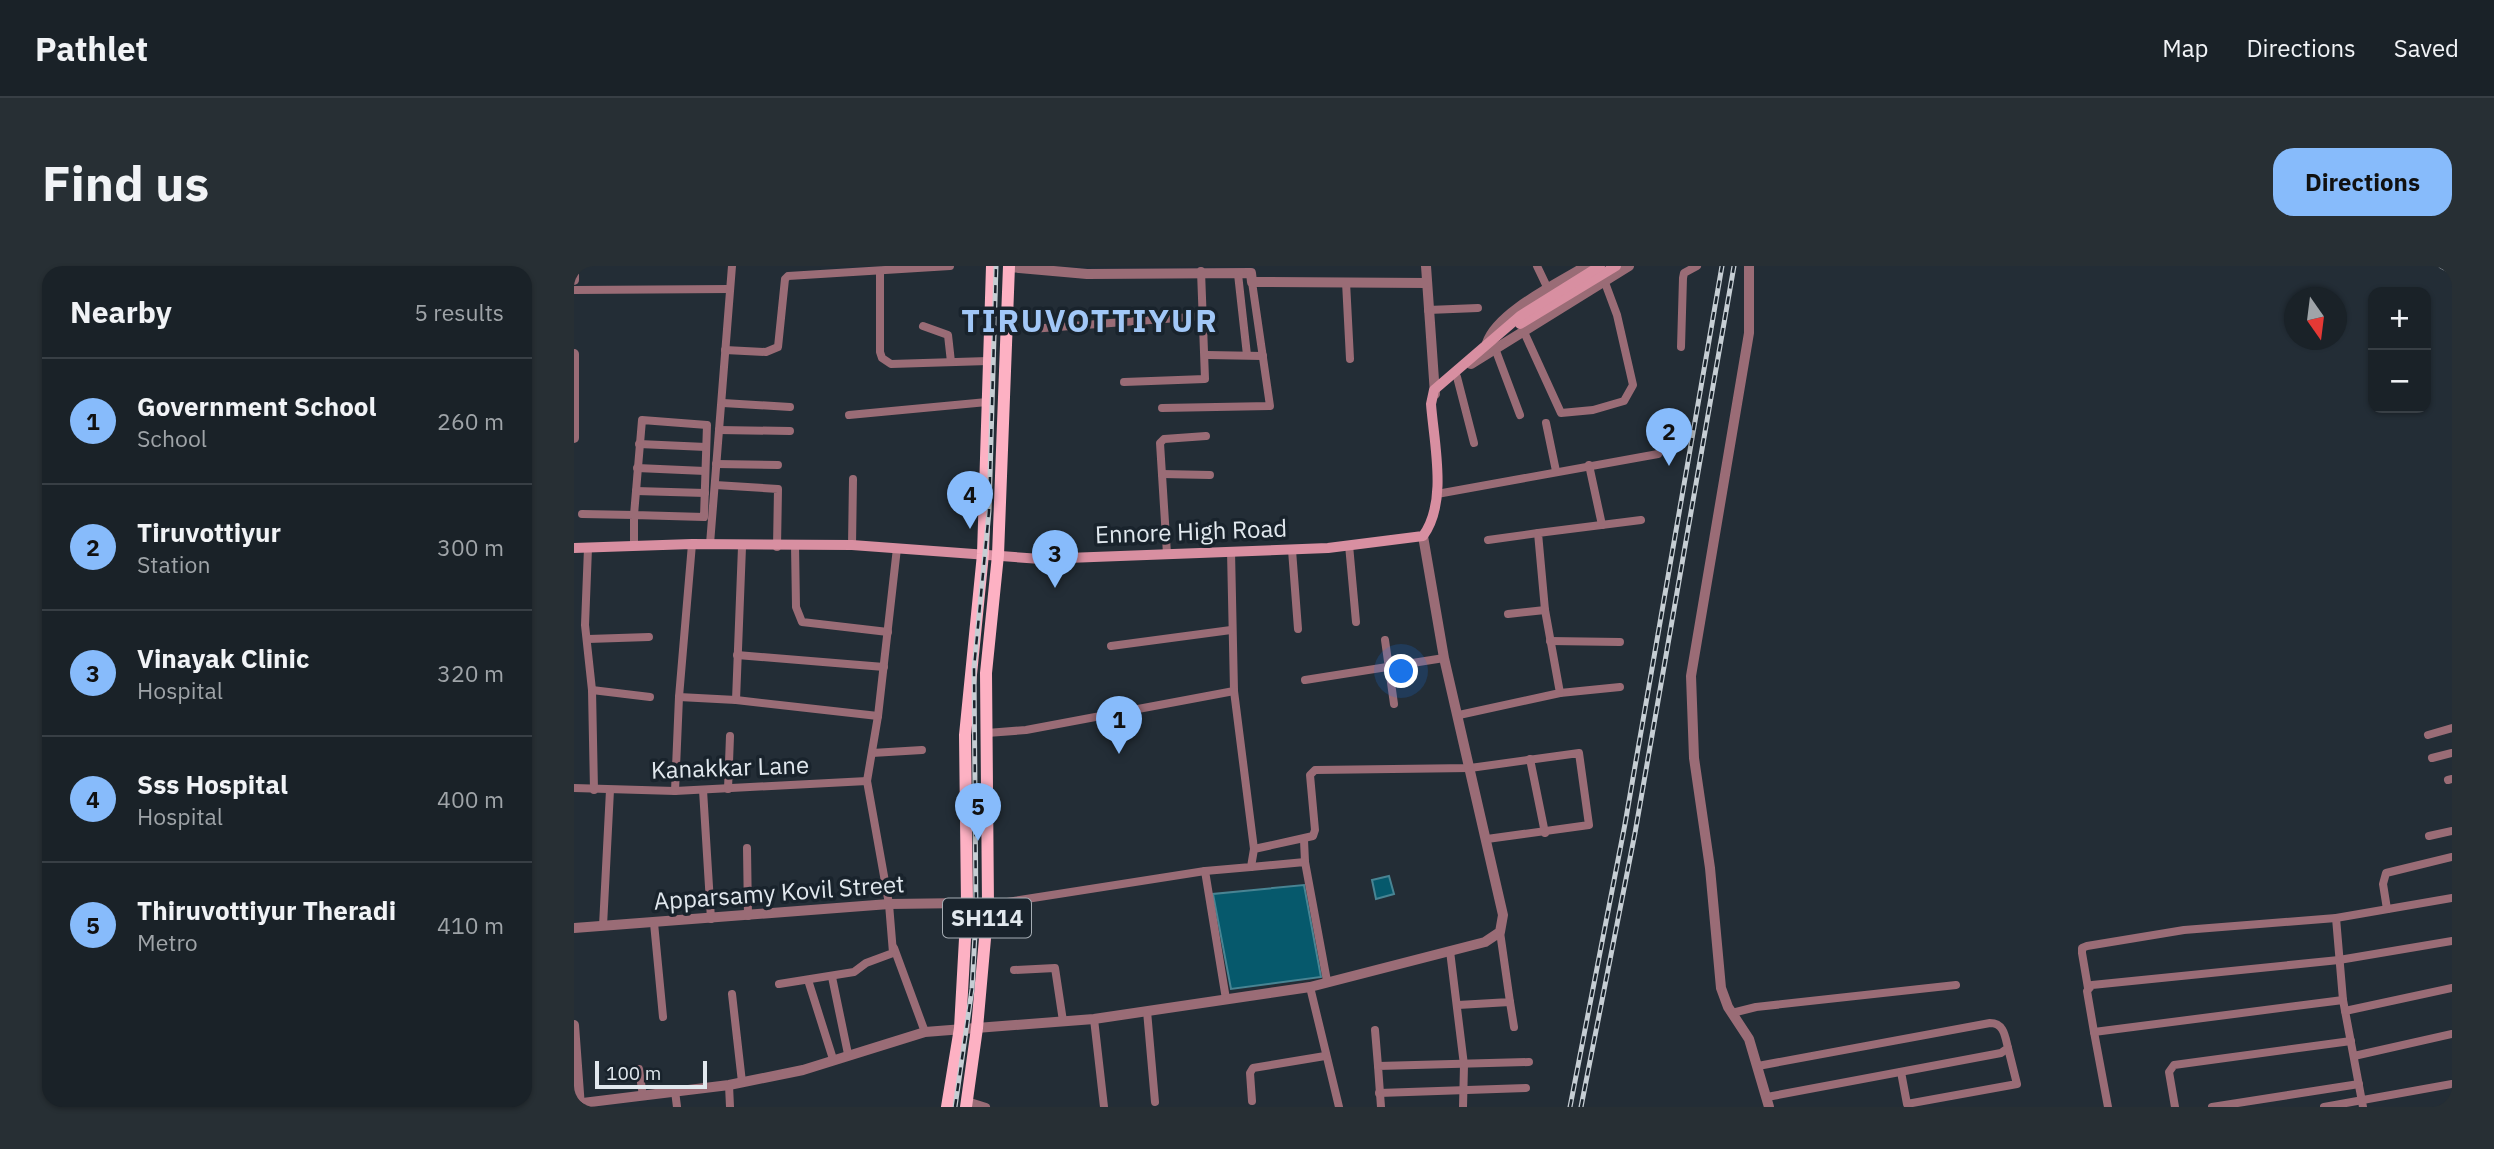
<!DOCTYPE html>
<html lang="en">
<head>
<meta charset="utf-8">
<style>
	:root { --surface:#1a2228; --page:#272f34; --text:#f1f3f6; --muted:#9fa4a8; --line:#383f45; --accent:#87bbfb }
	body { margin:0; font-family:"IBM Plex Sans",sans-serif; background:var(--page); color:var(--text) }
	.controls { position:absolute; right:21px; top:21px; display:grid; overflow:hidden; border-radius:14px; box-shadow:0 2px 5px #0004 }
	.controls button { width:63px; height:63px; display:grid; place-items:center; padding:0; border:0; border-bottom:2px solid var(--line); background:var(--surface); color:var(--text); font:35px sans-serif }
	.compass { position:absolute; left:1710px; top:21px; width:63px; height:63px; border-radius:50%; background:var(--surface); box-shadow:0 2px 5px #0004; rotate:166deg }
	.scale { position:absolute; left:21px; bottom:18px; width:112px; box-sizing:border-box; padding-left:7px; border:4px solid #e1e8ee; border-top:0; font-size:19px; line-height:24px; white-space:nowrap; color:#e1e8ee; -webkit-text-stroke:5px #19232c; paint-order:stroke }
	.you { position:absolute; left:828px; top:406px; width:24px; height:24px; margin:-18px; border:5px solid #fff; border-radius:50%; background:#1a73e8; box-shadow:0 0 0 10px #1a73e833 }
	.badge { display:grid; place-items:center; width:46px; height:46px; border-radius:50%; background:var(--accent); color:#111; font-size:23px; font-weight:700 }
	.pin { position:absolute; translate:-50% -58px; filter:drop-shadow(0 2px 4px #0008) }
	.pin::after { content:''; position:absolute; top:37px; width:24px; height:21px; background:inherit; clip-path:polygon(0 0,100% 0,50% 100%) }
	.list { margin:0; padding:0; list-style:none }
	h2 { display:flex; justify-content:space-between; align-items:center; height:91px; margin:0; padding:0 28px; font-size:30px }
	h2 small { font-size:23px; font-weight:400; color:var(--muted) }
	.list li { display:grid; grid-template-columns:46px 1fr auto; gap:21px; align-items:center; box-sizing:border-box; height:126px; padding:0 28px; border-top:2px solid var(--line) }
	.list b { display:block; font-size:26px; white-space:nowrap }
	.list p { margin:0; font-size:23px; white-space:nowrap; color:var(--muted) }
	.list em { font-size:23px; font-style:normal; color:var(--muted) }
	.map { position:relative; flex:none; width:1878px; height:841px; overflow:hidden; border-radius:21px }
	header { display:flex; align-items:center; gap:42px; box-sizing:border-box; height:98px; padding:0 35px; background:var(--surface); border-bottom:2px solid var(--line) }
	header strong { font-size:33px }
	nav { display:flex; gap:38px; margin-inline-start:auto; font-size:24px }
	.intro { display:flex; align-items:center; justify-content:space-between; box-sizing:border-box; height:168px; padding:0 42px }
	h1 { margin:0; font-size:49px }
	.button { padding:18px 32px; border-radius:21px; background:var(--accent); color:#111; font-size:24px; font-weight:700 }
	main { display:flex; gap:42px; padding:0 42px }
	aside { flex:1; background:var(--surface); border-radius:21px; box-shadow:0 2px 5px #0004 }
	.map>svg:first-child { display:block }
</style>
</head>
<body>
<header>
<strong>Pathlet</strong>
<nav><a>Map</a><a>Directions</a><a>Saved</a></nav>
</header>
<div class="intro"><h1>Find us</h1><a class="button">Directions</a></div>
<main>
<aside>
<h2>Nearby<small>5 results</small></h2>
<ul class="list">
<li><span class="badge">1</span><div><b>Government School</b><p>School</p></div><em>260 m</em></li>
<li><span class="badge">2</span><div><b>Tiruvottiyur</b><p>Station</p></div><em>300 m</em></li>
<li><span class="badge">3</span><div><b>Vinayak Clinic</b><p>Hospital</p></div><em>320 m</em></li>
<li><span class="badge">4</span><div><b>Sss Hospital</b><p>Hospital</p></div><em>400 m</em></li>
<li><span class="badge">5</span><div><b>Thiruvottiyur Theradi</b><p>Metro</p></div><em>410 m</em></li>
</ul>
</aside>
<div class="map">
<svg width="1878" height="841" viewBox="0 0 1878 841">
	<rect width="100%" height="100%" fill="#232d36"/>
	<g fill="#06596c" stroke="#488493" stroke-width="2">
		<polygon points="815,610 820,628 802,633 798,614"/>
		<polygon points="730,619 747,711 657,723 639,628"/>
	</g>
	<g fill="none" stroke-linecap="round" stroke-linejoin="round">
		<g stroke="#9a6c76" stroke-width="8">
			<polyline points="963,0 974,23"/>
			<polyline points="306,6 306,86 308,92 317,98 414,95"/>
			<polyline points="664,8 673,89"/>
			<polyline points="772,16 776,93"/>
			<polyline points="0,24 156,23"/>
			<polyline points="854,44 904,42"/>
			<polyline points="349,60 374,69 377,96"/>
			<polyline points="457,63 630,50"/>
			<polyline points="950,66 987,147 1019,144 1050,135 1059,119 1043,49 1030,14"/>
			<polyline points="1107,81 1109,12 1110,7 1123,0"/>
			<polyline points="151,84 192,86 204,81 211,13 214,10 376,0"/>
			<polyline points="922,85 946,149"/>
			<polyline points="633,89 689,90"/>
			<polyline points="883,111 900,177"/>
			<polyline points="550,116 631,113 627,5"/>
			<polyline points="149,137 216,141"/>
			<polyline points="588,142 696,140 678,16"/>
			<polyline points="275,149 413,136"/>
			<polyline points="972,157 982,205"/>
			<polyline points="145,164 216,165"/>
			<polyline points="65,178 132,181"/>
			<polyline points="142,198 204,199"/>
			<polyline points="1015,199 1028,259"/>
			<polyline points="63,202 131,205"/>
			<polyline points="588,208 636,209"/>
			<polyline points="141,219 204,223 203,281"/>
			<polyline points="62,225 131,227"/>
			<polyline points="863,228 1084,188"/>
			<polyline points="8,248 60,249 68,154 133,159 130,251 60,249 60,280"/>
			<polyline points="914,274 964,267"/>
			<polyline points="136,278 158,0"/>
			<polyline points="221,279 222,341 228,356 314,366"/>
			<polyline points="278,279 279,213"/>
			<polyline points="775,279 782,356"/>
			<polyline points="14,282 11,359 18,424 20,524"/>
			<polyline points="718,284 724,363"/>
			<polyline points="657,285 660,425 680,583"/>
			<polyline points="593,288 586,177 590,173 632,170"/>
			<polyline points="934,348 971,344"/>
			<polyline points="14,373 75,371"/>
			<polyline points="811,374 820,438"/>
			<polyline points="976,375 1046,376"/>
			<polyline points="537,380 657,364"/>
			<polyline points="163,389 310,401"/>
			<polyline points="731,414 870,392"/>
			<polyline points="18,424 76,431"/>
			<polyline points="986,427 1046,421"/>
			<polyline points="105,431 162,434 304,450"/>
			<polyline points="162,434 168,281"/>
			<polyline points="885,449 986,427 971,344 964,267 1067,254"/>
			<polyline points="413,467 452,464 660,425"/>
			<polyline points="1854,469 1878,462"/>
			<polyline points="298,487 348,484"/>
			<polyline points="1858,492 1878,487"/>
			<polyline points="956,493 971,567"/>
			<polyline points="1874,514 1878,513"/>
			<polyline points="0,522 101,525 293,515"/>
			<polyline points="154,523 156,470"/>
			<polyline points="129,524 137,653"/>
			<polyline points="101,525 105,431 118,278"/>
			<polyline points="1855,570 1878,565"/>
			<polyline points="730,574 731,596"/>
			<polyline points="173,582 174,650"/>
			<polyline points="677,601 731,596 753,715"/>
			<polyline points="631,605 652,733"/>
			<polyline points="414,639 631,605 677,601 680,583 739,570 741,564 736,509 741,504 896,502 1005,487 1015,559 913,573"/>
			<polyline points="1813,643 1809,618 1812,607 1878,591"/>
			<polyline points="1762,652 1769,734 1789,841"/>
			<polyline points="80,657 89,751"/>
			<polyline points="29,660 36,524"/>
			<polyline points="320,682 351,766"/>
			<polyline points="876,685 890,799 889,841"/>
			<polyline points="440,704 481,702 489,755"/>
			<polyline points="258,711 274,788"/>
			<polyline points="234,714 259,793"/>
			<polyline points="205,718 280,706 292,697 319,687 315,638 293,515 304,450 323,282"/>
			<polyline points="736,721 765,841"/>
			<polyline points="1514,722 1508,687 1508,682 1513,680 1610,664 1762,652 1878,632"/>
			<polyline points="158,728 168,816"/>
			<polyline points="936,736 940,761"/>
			<polyline points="884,739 936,736 926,666"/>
			<polyline points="573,745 581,836"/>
			<polyline points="1771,745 1878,722"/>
			<polyline points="1158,747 1182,741 1382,719"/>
			<polyline points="520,753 530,841"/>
			<polyline points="801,764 804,800"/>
			<polyline points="1520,766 1513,725 1518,719 1765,694 1878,675"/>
			<polyline points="1780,790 1878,768"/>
			<path d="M 1184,800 L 1416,757 C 1430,757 1431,770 1434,782 L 1427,787 L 1193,831"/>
			<polyline points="65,803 69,830"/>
			<polyline points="1327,806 1333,838 1443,818 1434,782"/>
			<polyline points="155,819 156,841"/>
			<polyline points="101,825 103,841"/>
			<polyline points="805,827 952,822"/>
			<polyline points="393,835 412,841"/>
			<polyline points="678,835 676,807 679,802 751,790"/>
			<polyline points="807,841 804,800 955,796"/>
			<polyline points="1534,841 1520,766 1769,734"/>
			<polyline points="1601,841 1595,806 1600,799 1777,775"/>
			<polyline points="1638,841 1785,818"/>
			<polyline points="1750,841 1878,818"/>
		</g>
		<g stroke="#9a6c76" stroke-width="10">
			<polyline points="852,0 861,128"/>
			<polyline points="1175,0 1175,67 1117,410 1120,492 1136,602 1147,722 1154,741 1175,773 1195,841"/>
			<polyline points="435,1 513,8 677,7 678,16 853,17"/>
			<polyline points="0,14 0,0"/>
			<path d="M 913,77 C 923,46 985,17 1012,0"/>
			<polyline points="0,88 0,172"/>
			<polyline points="897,98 1055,0"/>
			<polyline points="0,662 315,638 393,637 414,639"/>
			<polyline points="0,759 6,841"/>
			<polyline points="0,838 155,819 229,804 351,766 520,753 736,721 911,676 926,666 929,649 870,392 849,270"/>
		</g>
		<g stroke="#d88fa1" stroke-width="10">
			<polyline points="946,58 1042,0"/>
			<path d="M 0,282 L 118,278 L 278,279 L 467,293 L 754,282 L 849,270 C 874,236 860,178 857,138 L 860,124 L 946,50 L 1026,0"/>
		</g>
		<g stroke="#fdb1c3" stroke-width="12">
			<polyline points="373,841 386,762 393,637 391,469 409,288 418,0"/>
			<polyline points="392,841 403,762 414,639 412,407 424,289 435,0"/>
		</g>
		<defs>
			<g id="rail">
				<polyline points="1867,0 1878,6"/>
				<polyline points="381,841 398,723 402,650 400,402 415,245 422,0"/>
				<polyline points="996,841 1051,558 1148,0"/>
				<polyline points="1007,841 1061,567 1160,0"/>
			</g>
		</defs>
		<use href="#rail" stroke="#c6ced4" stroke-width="5"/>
		<use href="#rail" stroke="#19232c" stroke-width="2.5" stroke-dasharray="8" stroke-linecap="butt"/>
	</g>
	<g text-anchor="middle" stroke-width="7" stroke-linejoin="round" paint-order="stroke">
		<rect fill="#19232c" stroke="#a5adb4" stroke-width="2" x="369" y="632.5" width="88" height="39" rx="5"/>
		<g font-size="23" font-weight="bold" fill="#e1e8ee">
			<text x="413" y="660">SH114</text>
		</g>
		<g font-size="24" fill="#e1e8ee" stroke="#19232c">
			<text transform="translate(617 266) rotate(-2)" y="8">Ennore High Road</text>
			<text transform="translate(156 502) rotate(-2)" y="8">Kanakkar Lane</text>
			<text transform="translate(205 627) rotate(-4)" y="8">Apparsamy Kovil Street</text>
		</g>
		<g font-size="32" font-weight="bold" letter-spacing="2" fill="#a1c7f7" stroke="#19232c">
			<text x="516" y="66">TIRUVOTTIYUR</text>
		</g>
	</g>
</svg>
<div class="controls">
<button>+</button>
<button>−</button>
</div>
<svg class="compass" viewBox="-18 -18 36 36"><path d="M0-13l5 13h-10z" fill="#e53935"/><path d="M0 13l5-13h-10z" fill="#9fa4a8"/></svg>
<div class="scale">100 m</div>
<div class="you"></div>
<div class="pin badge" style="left:545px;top:488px">1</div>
<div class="pin badge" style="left:1095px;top:200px">2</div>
<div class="pin badge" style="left:481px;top:322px">3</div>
<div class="pin badge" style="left:396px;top:263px">4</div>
<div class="pin badge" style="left:404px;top:575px">5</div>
</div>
</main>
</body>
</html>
